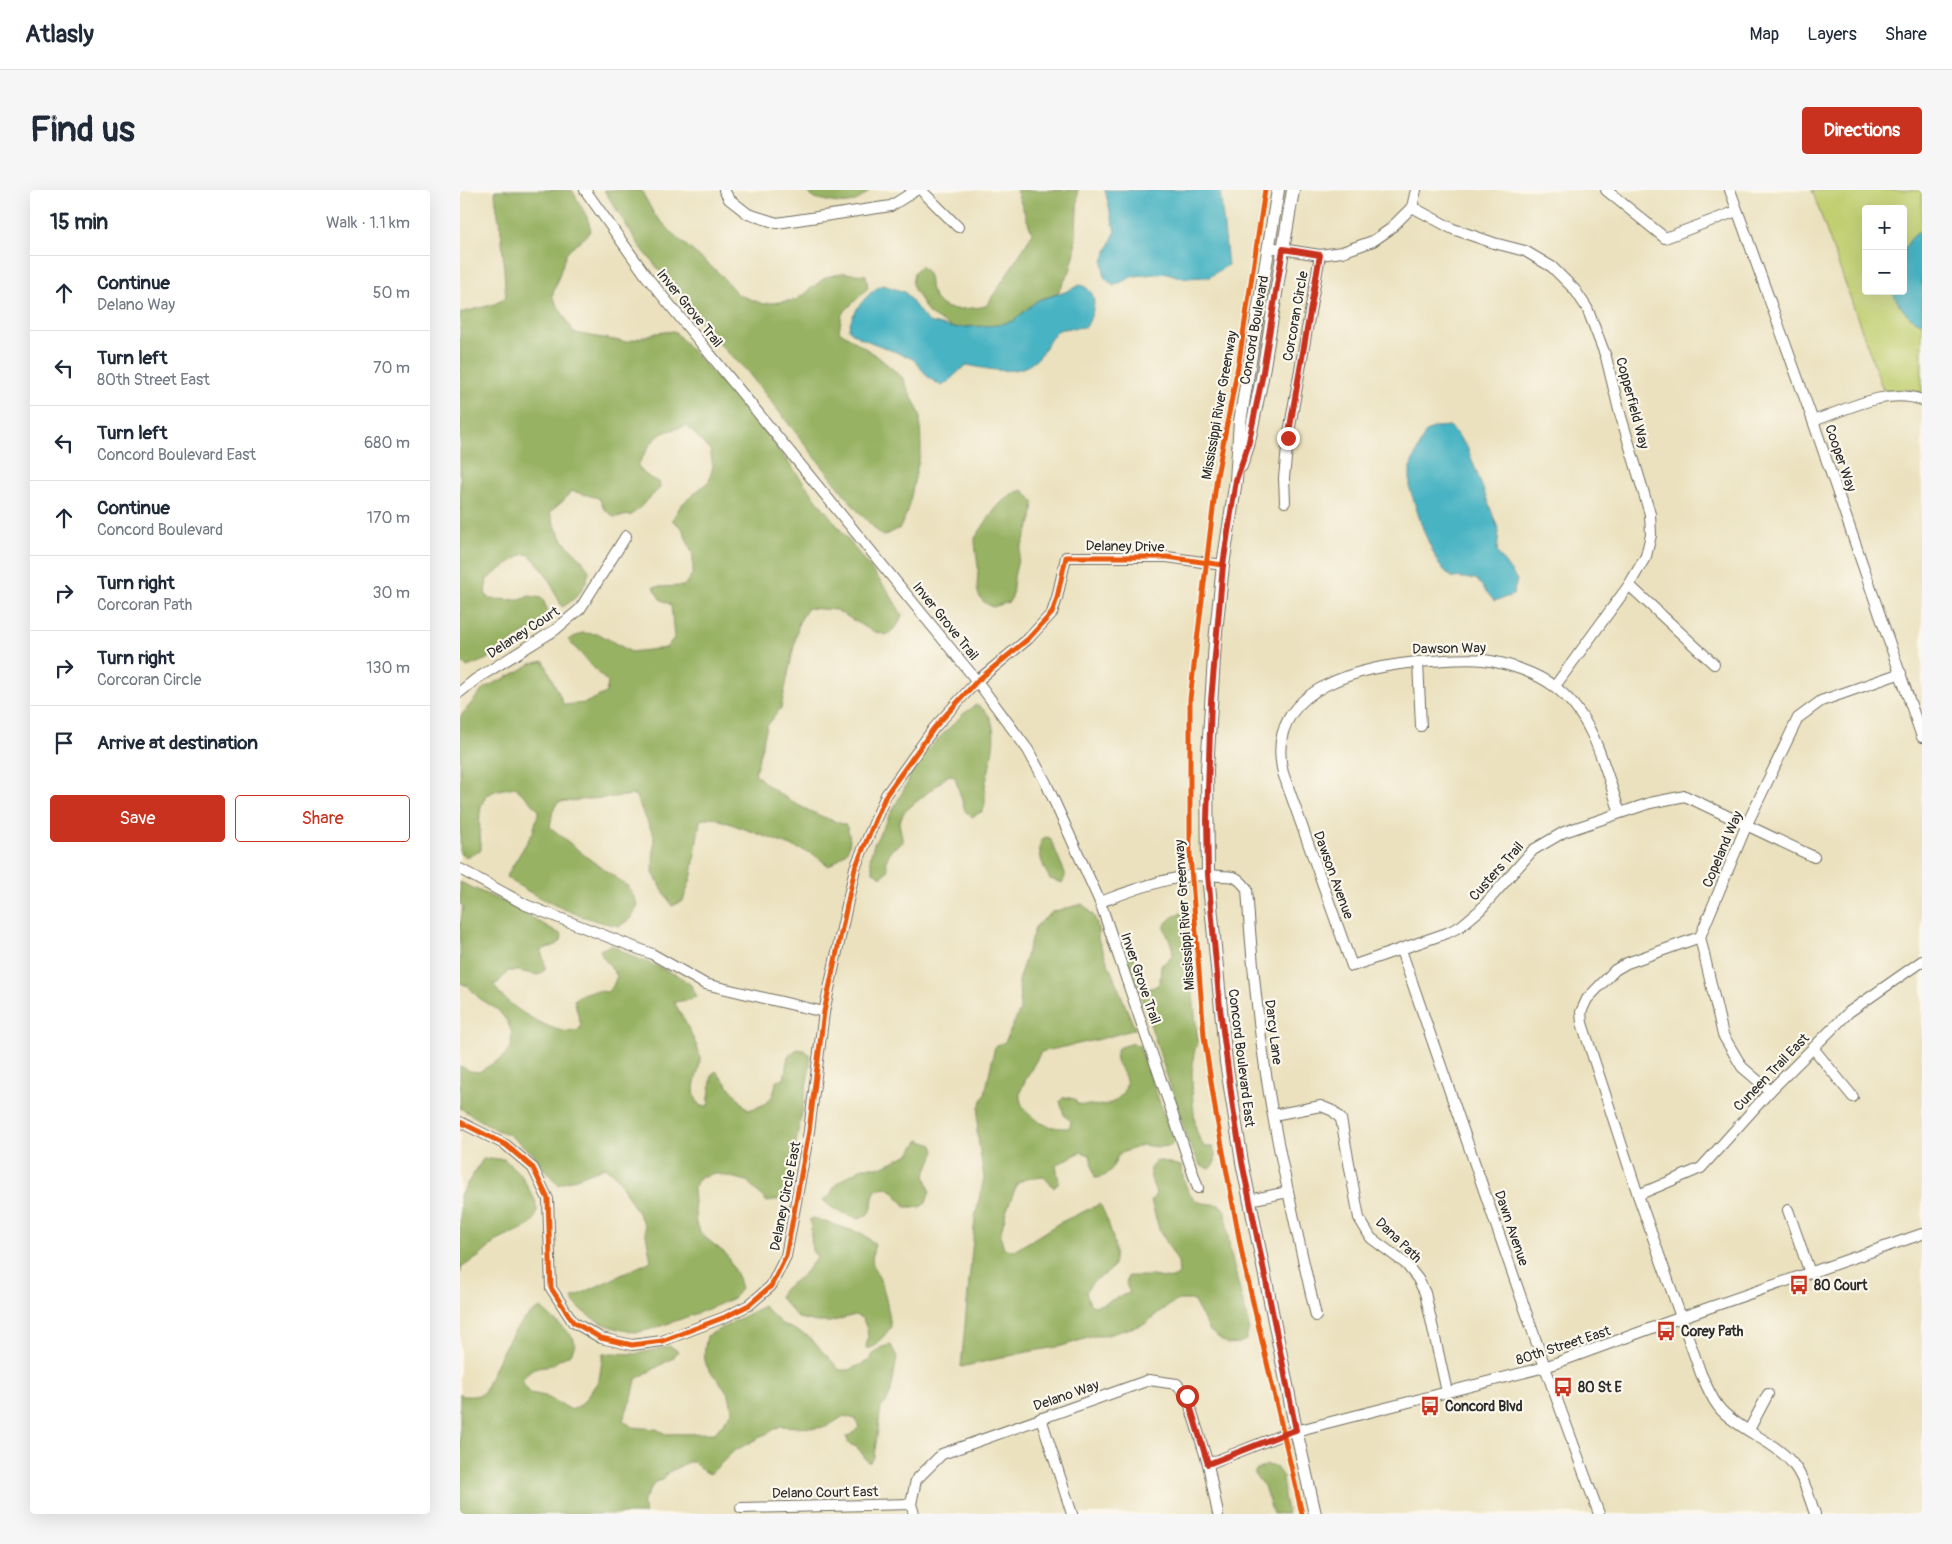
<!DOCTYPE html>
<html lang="en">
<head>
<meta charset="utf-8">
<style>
	:root { --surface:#fff; --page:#f6f6f7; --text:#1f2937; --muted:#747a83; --line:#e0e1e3; --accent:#c8321e }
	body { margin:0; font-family:Pangolin,sans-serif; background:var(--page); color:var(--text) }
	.controls { position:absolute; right:15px; top:15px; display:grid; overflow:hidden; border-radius:5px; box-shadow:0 5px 20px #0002 }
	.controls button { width:45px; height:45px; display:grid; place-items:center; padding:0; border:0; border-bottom:1px solid var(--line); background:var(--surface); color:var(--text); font:25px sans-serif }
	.stop { position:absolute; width:15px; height:15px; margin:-11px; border:4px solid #c8321e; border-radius:50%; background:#fff }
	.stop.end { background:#c8321e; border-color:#fff; box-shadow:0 1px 5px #0008 }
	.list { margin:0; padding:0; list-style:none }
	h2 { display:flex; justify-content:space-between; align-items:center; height:65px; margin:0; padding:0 20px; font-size:21px }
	h2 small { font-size:16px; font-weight:400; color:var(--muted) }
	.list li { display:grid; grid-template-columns:32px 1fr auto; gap:15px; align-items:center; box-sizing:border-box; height:75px; padding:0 20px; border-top:1px solid var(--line) }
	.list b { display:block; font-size:19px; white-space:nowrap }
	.list p { margin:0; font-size:16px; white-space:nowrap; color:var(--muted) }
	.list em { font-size:16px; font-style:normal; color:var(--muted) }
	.actions { display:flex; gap:10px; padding:15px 20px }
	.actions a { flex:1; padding:11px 0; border:1px solid var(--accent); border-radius:5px; text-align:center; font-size:18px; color:var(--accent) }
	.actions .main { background:var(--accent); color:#fff }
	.icon { flex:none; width:28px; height:28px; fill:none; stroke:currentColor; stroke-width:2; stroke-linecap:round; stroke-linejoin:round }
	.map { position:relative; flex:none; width:1462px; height:1324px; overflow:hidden; border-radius:5px }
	header { display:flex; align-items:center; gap:30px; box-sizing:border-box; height:70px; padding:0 25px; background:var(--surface); border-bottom:1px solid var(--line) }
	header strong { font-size:24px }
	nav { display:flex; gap:28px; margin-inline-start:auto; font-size:18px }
	.intro { display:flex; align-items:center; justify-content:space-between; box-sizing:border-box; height:120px; padding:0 30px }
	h1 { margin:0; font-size:35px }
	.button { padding:12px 22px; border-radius:5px; background:var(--accent); color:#fff; font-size:18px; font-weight:700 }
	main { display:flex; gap:30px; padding:0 30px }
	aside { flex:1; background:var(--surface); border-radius:5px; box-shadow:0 5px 20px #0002 }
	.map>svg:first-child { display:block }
</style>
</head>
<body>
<header>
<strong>Atlasly</strong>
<nav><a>Map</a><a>Layers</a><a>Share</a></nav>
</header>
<div class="intro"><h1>Find us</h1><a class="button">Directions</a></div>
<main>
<aside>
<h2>15 min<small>Walk · 1.1 km</small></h2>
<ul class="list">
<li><svg class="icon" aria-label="ahead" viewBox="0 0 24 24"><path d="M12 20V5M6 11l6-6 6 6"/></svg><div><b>Continue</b><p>Delano Way</p></div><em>50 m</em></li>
<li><svg class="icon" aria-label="left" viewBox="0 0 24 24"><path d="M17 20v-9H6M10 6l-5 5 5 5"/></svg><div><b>Turn left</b><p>80th Street East</p></div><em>70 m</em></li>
<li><svg class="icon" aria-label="left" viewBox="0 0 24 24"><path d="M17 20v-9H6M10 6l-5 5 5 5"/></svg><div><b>Turn left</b><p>Concord Boulevard East</p></div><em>680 m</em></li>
<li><svg class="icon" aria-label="ahead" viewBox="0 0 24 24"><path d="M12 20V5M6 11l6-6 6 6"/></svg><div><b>Continue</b><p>Concord Boulevard</p></div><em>170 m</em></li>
<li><svg class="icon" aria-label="right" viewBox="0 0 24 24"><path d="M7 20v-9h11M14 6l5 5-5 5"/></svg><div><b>Turn right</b><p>Corcoran Path</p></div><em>30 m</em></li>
<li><svg class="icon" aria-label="right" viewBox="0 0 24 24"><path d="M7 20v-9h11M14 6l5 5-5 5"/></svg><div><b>Turn right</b><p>Corcoran Circle</p></div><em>130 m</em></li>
<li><svg class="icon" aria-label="arrive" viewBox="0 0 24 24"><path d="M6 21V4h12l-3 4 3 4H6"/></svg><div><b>Arrive at destination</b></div></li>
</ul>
<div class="actions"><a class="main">Save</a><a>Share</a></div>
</aside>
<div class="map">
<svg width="1462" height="1324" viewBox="0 0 1462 1324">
	<rect width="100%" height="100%" fill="#fbf7ec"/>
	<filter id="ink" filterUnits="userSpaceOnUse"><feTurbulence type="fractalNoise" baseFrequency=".02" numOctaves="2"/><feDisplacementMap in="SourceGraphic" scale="10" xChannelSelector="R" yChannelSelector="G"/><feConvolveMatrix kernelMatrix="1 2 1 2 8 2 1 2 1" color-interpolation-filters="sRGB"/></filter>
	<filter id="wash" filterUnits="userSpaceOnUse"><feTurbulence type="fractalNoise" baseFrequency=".0096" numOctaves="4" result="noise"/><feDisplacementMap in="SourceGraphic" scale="20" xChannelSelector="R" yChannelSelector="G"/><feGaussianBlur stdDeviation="1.12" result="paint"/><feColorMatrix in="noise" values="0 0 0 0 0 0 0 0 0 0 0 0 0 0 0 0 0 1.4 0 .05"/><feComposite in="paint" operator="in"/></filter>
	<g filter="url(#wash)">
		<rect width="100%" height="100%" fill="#ebe1be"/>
		<path fill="#c1cf71" stroke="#767d4e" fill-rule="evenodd" d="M 1352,0 L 1462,0 L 1462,203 L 1453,200 L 1423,200 ZM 1406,19 L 1443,19 L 1443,101 L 1406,101 Z"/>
		<g fill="#98b263" stroke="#626e47">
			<path d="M 35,0 L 112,0 L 127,27 L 131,40 L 123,49 L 107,62 L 92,106 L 114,143 L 166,152 L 196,143 L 214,141 L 292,226 L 428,401 L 442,425 L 438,435 L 427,445 L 415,442 L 405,437 L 376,420 L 348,418 L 339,432 L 321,518 L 307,536 L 295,584 C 320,608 353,625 386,635 C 395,657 387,664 369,676 L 353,664 L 252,627 L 240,630 L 232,685 L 223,711 L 212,716 L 193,683 L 194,646 L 175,605 L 98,612 L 93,620 L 90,637 L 128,668 L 169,697 L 178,715 L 171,728 L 160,736 C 122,730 77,709 46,687 L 73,642 L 79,620 L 55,597 C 47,599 38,599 31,603 C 14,611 21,645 21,660 L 8,667 L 0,664 L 0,527 L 24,498 L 58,482 L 70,474 L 84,471 L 104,515 L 125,513 L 146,503 L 148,493 L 108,450 L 122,443 L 139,444 L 171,462 L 206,458 L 214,448 L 211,415 L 200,409 L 193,397 L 224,396 L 233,383 L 233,365 L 222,338 L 212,330 L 221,315 L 249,291 L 253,276 L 250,260 L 227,236 C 194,243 195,247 178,275 C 182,284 191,289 199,292 L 200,298 L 172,325 L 154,327 L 144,319 L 139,308 L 111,301 L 103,311 L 90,322 C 93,333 100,348 108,356 C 117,364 123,370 129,381 C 126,397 117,409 102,417 C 91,395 87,380 68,364 L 61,365 L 27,389 L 25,403 L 29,409 L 60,410 L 69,406 L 82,408 L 90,425 L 83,435 L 66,442 L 27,469 L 7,477 L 0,470 L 0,123 L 35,114 L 46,107 C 44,89 44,70 42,51 C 41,34 35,17 35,0 Z"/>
			<polygon points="144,0 181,0 194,24 216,47 260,84 277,104 303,114 336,110 366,87 383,83 406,85 408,98 382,124 379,141 417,166 442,187 460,224 461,260 448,320 440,338 424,346 419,343 397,320 286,180 258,153 241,132 179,55"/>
			<path d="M 347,0 L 408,0 L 408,2 C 391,20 375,12 353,8 Z"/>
			<path d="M 556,0 L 618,0 L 615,62 L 610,81 L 597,104 L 578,110 L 553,131 L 539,135 L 493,138 L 469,124 L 455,101 L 452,94 L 454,83 L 460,76 C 468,81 470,86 470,95 C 470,99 472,102 474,106 C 484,125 504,118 522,117 L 527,115 L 567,53 L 572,43 Z"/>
			<path d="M 563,300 L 574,312 L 572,329 L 560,361 L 554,387 L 552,407 L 549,412 L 533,417 C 512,408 518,396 518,377 C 517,367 515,358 515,348 C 528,330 539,306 563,300 Z"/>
			<path d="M 516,515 C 540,525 534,555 530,575 C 529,583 525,591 525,598 C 524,610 527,608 523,621 L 512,627 L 505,621 L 495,587 L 489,585 L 444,622 L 439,633 L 443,652 L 431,660 L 426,671 L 428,680 L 422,687 L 413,682 L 410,668 L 414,654 L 448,592 L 451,581 L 466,561 L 503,524 Z"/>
			<path d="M 586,647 L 590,648 L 605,683 L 605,687 L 602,693 L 590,689 C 583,676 577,664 581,650 Z"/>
			<path d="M 0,692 L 52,716 L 102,745 C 102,757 90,756 81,760 C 82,767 86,773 85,780 L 78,785 L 58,781 L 48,781 L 38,793 L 34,794 C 42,814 83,837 103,841 C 108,842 114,841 119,840 L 121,835 L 114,810 C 123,801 134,800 147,802 L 153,796 L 157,786 L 143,767 L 140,760 L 151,755 L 172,766 L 219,786 L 231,795 L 236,807 L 228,810 L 214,812 C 220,822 240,858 240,868 C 240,887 227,897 240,916 L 248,916 L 252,884 L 256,881 L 288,920 C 306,915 314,911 316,891 L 324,889 L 328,866 L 337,859 L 344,860 L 350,865 L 350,876 L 331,981 L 330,999 L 318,1010 L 307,1012 L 287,991 L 254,983 L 239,988 L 233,1000 L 236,1034 L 242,1045 L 266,1064 L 278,1088 L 281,1099 C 278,1102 276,1106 273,1108 C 264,1114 188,1142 178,1142 C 158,1142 121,1128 112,1108 L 191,1071 L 184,1034 L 157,987 L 145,977 L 98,995 L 81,975 L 74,964 L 48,944 L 37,940 L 0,918 L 0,876 L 10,881 L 19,882 L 42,868 L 51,857 L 52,843 L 47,831 L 38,820 L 19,808 L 8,796 L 0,793 L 0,736 L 3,716 L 0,714 Z"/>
			<path d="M 622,714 C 635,724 639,732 638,749 L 675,839 L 641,849 L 581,862 C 576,871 561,896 560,904 C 558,920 580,935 593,937 C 599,938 604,938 609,938 L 611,932 L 604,925 L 600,911 L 604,907 L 615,909 L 617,914 C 635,915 652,920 663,902 C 665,899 667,895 666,891 C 664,877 650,874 658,858 L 673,853 L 679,856 L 714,951 L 711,956 L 699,957 L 682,955 L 659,964 C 652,977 651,987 635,988 L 630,965 L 621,962 L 596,975 L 599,992 L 594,998 L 584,987 L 565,989 L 557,994 L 546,1022 L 540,1046 L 544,1058 L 554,1061 L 599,1033 L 640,1014 C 647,1027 662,1065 652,1078 C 647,1085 638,1087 633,1092 C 630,1095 628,1099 626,1102 L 629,1112 L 633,1116 C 646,1115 657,1106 670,1103 L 666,1094 L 668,1086 C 676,1086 684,1086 692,1086 C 703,1087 711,1092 719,1084 L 718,1072 L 699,1039 L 691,1011 L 696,1004 C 693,993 685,979 696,971 L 702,971 L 721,976 C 723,989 728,1011 743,1013 C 749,1014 754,1014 760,1015 L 765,1021 L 770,1061 L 789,1137 L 786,1150 L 779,1153 L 767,1154 L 750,1141 L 733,1110 L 718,1110 L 699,1122 L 685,1134 L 644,1146 L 634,1146 L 602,1156 L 567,1162 L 501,1177 L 515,1028 L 524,988 L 517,942 L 519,917 L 525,904 L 535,856 L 545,852 L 560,820 L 559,788 L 575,737 L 592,722 Z"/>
			<path d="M 720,723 L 724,724 C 736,741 734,739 728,757 L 738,852 C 728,869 733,919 736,939 C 737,945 741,951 744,957 L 753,957 C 756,966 758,972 749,979 L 740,975 L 729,953 L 678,797 L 665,766 L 671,759 L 685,798 C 692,799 696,797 700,792 L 701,775 L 709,770 L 713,763 C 711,742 692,737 720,723 Z"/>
			<path d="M 459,950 L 473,955 L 475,961 L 465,985 L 470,1001 L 466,1013 L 460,1017 L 446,1017 L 434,1002 L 426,997 L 416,1000 C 408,1014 419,1021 399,1029 L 374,1019 L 363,1010 L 370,1006 L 375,995 L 388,986 L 404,977 L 421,977 L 449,964 Z"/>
			<polygon points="23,969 44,969 61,985 75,1010 77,1020 75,1029 68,1036 35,1052 20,1066 2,1077 0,1084 0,1005"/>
			<path d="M 350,1029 L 356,1029 L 403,1044 L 415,1054 C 409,1076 414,1075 422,1094 C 426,1107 429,1123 431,1137 L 419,1152 L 413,1157 L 407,1159 L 406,1156 C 410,1145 407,1138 402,1128 L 395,1125 L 370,1132 L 357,1132 L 338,1128 L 319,1106 L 325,1098 L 343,1085 L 357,1067 L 352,1061 Z"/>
			<path d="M 303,1116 L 322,1134 L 348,1146 L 380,1180 L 389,1180 L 410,1170 L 414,1162 L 422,1157 L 431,1155 L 437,1167 L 431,1201 L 427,1212 L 421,1217 L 414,1267 L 409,1273 L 397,1257 L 389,1254 L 386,1246 L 391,1245 L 399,1237 L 395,1229 L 384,1226 L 366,1237 L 355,1238 L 321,1236 L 274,1261 L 250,1284 L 243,1281 L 234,1272 L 228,1272 L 207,1283 L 203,1290 L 195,1292 L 182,1313 L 186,1324 L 0,1324 L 0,1203 L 3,1206 C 10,1206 18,1207 24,1202 C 36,1175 52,1130 81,1118 L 113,1147 L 115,1154 L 111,1164 L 97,1171 L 93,1175 C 78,1177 68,1177 62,1192 L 70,1203 L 85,1206 L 112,1220 L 122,1214 L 139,1190 L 143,1164 L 152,1163 L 176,1164 L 210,1156 L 218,1161 L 213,1168 L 176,1189 L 173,1204 L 163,1230 L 172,1237 L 196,1239 L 206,1244 L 255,1243 L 272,1222 C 271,1215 271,1208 267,1202 C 251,1177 239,1182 247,1146 Z"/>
			<polygon points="807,1275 816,1277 823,1287 824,1307 828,1324 813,1324 804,1296 795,1286 795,1281"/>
		</g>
		<g fill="#46b3c3" stroke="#386f77">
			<polygon points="645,0 760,0 768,75 749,87 723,88 707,83 674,86 653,96 644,87 643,71 655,42"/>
			<path d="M 1462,40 L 1462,133 C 1447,129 1438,114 1432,101 L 1443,101 C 1443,76 1437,54 1462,40 Z"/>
			<path d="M 423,95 L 445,102 L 462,125 L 469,132 L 493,138 L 539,135 L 553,131 L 578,110 L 605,102 L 620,95 C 641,101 634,123 626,137 C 619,138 603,138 599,140 C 590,146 585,161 578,168 C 559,188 529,179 507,175 C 497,181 492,190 482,196 L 469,188 L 453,169 L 398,147 L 389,140 C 389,125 409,100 423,95 Z"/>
			<polygon points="990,236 1007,257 1039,341 1037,362 1057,390 1053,405 1034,411 1016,389 991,387 979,375 964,342 950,299 950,277 965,243 975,237"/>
		</g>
	</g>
	<g filter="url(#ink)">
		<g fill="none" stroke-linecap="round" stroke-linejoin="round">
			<defs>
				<g id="minor">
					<polyline points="125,0 187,87 517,491 568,560 586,593 640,712 738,998"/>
					<polyline points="264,0 269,9 288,24 317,33 431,16 456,0"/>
					<polyline points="461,0 498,37"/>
					<polyline points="1146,0 1205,48 1277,21"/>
					<polyline points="1270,0 1353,231 1462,547"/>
					<polyline points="952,17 993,39 1034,53 1065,61 1092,77 1115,100 1127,118 1146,167 1159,220 1190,324 1191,345 1186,366 1169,395 1095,496"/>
					<polyline points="809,57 860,65 882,62 913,51 929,40 952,17 956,0"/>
					<path d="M 1353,231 C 1386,220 1427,197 1462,210"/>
					<polyline points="825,312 824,288 828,248 860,65"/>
					<polyline points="1169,395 1254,474"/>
					<polyline points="958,472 961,536"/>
					<polyline points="0,502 16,489 95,440 120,419 166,346"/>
					<path d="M 1160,623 C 1145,579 1134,526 1095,497 C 1077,483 1047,473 1024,470 C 1007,468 989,470 971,471 C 908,475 802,495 823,583 L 892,776 L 987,743 L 1001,736 L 1020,720 L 1073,660 L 1104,642 L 1190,613 L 1225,606 L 1354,667"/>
					<polyline points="0,679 66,715 192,764 245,794 364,822"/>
					<path d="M 640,712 C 679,698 719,681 761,686 C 766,686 772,686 776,688 C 781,691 784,695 787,699 C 792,775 799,851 813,926 C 825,993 841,1060 856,1126"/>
					<path d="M 1240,747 L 1167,773 L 1155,780 L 1127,809 L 1121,822 L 1122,833 L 1178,1005 L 1241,1184 C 1247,1196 1252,1211 1262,1221 C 1283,1242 1314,1251 1333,1274 C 1344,1288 1349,1307 1355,1324"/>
					<polyline points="941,760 1085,1177 1139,1324"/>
					<polyline points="1353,858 1393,907"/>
					<polyline points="1310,901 1282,877 1263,845 1240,747 1287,634 1338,528 1361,511 1441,483"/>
					<polyline points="813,925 861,916 873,921 881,929 899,1028 911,1048 946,1074 958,1089 965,1103 987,1202"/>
					<polyline points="0,932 46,955 73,978 88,1009 91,1098 113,1132 141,1148 172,1155 202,1151 265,1127 289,1115 311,1096 326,1066 349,941 364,822 395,678 426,605 474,538 517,491 568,449 592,423 597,408 606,367 707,367 763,375"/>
					<polyline points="1178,1005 1241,978 1310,901 1389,822 1462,771"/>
					<polyline points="789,1010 828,1002"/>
					<polyline points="1328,1020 1350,1083"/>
					<polyline points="581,1228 612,1324"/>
					<polyline points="1289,1240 1308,1204"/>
					<polyline points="748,1274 824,1244 1085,1177 1222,1127 1462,1044"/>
					<polyline points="451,1314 456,1290 482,1264 689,1190 717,1194 727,1206 748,1274 758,1324"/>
					<polyline points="451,1314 454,1324"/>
					<polyline points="281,1318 451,1314"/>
				</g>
				<g id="major">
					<polyline points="818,0 780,232 776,290 763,375 755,452 747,579 748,684 766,872 782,972 836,1240 855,1324"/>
					<polyline points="781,276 788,256 802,188 833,0"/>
				</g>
			</defs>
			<use href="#minor" stroke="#6e6b5e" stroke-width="12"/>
			<use href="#major" stroke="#6e6b5e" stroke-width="14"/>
			<use href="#minor" stroke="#fff" stroke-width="10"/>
			<use href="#major" stroke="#fff" stroke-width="12"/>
			<defs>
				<g id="cycleway">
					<polyline points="805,0 779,171 757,286 730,509 730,664 744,846 756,924 783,1069 842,1324"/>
					<polyline points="0,932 46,955 73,978 88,1009 91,1098 113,1132 141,1148 172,1155 202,1151 265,1127 289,1115 311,1096 326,1066 349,941 364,822 395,678 426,605 474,538 517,491 568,449 592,423 597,408 606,367 707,367 763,375"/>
				</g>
			</defs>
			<use href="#cycleway" stroke="#fbf7ec" stroke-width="8"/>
			<use href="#cycleway" stroke="#e8590c" stroke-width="5"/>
		</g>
	</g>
	<g fill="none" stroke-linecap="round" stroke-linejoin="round" filter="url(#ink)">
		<polyline stroke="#c8321e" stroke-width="6" points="727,1206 748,1274 824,1244 836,1240 782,972 773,918 760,818 748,684 747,629 751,511 763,375 776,290 788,256 802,188 823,59 860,65 828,248"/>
	</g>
	<defs>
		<symbol id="bus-bare" viewBox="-9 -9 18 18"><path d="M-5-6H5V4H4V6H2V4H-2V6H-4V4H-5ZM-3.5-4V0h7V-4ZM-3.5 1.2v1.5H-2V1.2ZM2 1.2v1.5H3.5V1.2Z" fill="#c8321e" stroke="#fbf7ec" stroke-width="2.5" paint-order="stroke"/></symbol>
	</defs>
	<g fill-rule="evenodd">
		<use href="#bus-bare" x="1325" y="1081" width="28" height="28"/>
		<use href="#bus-bare" x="1192" y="1127" width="28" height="28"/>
		<use href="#bus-bare" x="1089" y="1183" width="28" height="28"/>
		<use href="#bus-bare" x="956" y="1202" width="28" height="28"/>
	</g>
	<g text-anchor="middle" stroke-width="4.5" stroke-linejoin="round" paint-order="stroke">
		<g font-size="14" fill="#2b2b2b" stroke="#fbf7ec">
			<text transform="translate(230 118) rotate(51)" y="5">Inver Grove Trail</text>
			<text transform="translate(835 126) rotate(-80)" y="5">Corcoran Circle</text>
			<text transform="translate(794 140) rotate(-80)" y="5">Concord Boulevard</text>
			<text transform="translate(1173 213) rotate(75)" y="5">Copperfield Way</text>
			<text transform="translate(759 215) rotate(-80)" y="5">Mississippi River Greenway</text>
			<text transform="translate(1381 268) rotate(71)" y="5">Cooper Way</text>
			<text transform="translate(665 356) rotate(1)" y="5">Delaney Drive</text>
			<text transform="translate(486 431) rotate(51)" y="5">Inver Grove Trail</text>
			<text transform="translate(63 442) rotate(-33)" y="5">Delaney Court</text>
			<text transform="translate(989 458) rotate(-1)" y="5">Dawson Way</text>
			<text transform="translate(1262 659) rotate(-67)" y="5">Copeland Way</text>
			<text transform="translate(1036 681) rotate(-48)" y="5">Custers Trail</text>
			<text transform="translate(874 685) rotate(70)" y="5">Dawson Avenue</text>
			<text transform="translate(724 725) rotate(-94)" y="5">Mississippi River Greenway</text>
			<text transform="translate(681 788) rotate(71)" y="5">Inver Grove Trail</text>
			<text transform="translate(814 842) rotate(83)" y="5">Darcy Lane</text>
			<text transform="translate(782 868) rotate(83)" y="5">Concord Boulevard East</text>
			<text transform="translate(1311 882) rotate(-46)" y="5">Cuneen Trail East</text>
			<text transform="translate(325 1006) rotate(-79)" y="5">Delaney Circle East</text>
			<text transform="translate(1052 1038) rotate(71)" y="5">Dawn Avenue</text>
			<text transform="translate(939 1050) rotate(44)" y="5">Dana Path</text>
			<text transform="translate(1103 1155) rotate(-18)" y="5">80th Street East</text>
			<text transform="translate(606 1205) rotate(-19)" y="5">Delano Way</text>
			<text transform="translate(365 1302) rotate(-1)" y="5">Delano Court East</text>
		</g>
		<g font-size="14" font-weight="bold" fill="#2b2b2b" stroke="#fbf7ec" text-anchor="start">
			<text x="1354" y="1100">80 Court</text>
			<text x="1221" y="1146">Corey Path</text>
			<text x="1118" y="1202">80 St E</text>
			<text x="985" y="1221">Concord Blvd</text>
		</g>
	</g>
</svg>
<div class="controls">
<button>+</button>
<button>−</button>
</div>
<div class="stop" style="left:727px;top:1206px"></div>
<div class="stop end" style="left:828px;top:248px"></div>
</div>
</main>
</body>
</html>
